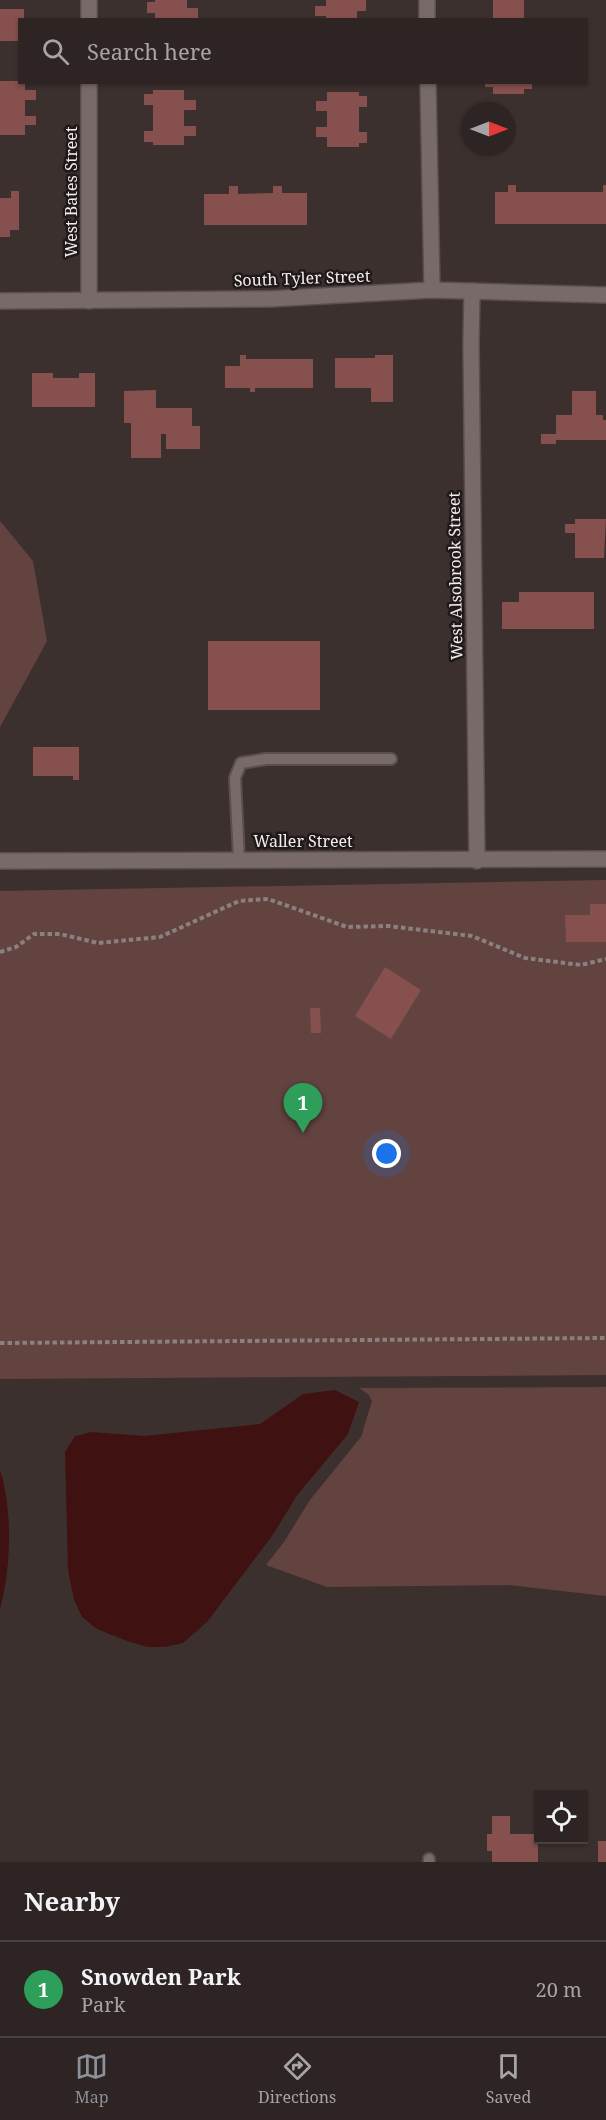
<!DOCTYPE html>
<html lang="en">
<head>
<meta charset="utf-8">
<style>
	:root { --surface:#2d2423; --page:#352c2b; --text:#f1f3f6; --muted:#a7a4a6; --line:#484141; --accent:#8c9099 }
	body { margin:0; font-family:"Noto Serif",serif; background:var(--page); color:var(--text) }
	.controls { position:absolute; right:18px; bottom:18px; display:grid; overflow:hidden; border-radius:0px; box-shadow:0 2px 4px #0004 }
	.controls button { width:54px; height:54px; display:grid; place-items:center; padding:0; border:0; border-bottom:2px solid var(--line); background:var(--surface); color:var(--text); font:30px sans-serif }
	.compass { position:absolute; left:462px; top:102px; width:54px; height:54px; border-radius:50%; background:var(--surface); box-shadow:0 2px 4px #0004; rotate:90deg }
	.you { position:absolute; left:387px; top:1154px; width:21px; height:21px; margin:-15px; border:4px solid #fff; border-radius:50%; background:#1a73e8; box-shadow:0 0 0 9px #1a73e833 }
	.badge { display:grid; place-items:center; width:39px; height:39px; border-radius:50%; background:var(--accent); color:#fff; font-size:20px; font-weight:700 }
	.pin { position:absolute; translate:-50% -50px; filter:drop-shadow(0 2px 3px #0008) }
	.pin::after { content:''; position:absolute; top:32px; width:21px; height:18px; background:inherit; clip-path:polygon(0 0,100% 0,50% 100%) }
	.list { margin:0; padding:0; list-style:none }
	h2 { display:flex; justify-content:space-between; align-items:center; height:78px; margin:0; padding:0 24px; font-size:26px }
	h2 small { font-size:20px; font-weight:400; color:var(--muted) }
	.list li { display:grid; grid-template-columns:39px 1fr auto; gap:18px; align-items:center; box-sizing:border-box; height:96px; padding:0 24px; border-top:2px solid var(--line) }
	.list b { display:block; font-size:22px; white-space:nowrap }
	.list p { margin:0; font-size:20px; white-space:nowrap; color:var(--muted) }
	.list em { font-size:20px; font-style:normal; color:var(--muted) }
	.icon { flex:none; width:33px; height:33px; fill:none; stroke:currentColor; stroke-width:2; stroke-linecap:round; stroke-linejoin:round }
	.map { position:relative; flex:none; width:606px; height:1862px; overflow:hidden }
	.search { position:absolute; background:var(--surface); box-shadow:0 2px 4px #0004; left:18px; right:18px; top:18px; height:66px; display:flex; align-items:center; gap:15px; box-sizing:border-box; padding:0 21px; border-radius:0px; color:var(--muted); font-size:22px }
	.sheet { height:174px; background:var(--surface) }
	nav { display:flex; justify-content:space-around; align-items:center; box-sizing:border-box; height:84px; border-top:2px solid var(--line); background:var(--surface); font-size:16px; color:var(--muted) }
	nav a { display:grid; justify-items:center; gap:3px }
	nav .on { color:var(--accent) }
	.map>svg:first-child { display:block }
</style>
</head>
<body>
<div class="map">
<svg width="606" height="1862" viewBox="0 0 606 1862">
	<rect width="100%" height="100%" fill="#3c302f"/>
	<g fill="#634340">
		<polygon points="0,521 33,561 47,641 0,727"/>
		<polygon points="606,880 606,1375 0,1379 0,891"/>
		<polygon points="606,1387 606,1596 509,1585 327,1587 266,1565 284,1542 310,1500 361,1437 372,1401 368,1394 359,1388"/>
	</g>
	<g fill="#401111">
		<polygon points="335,1390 359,1402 348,1434 298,1494 272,1536 207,1622 183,1643 165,1647 148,1647 127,1641 97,1629 82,1617 74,1600 68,1570 65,1452 75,1436 91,1432 144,1436 260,1424 303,1394"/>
		<path d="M 0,1470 C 13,1511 11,1569 0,1609 Z"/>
	</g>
	<g fill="#85504d">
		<polygon points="155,0 187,0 187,8 198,8 198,18 155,20 155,13 147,13 147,2 155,2"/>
		<polygon points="326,0 366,0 366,11 357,11 357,20 326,20 326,16 315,16 315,6 326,6"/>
		<rect x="493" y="0" width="31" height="20"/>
		<polygon points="0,9 24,9 24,20 20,20 20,41 0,41"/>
		<polygon points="0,81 20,81 20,82 25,82 25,90 36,90 36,100 25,100 25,116 36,116 36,125 25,125 25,135 0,135"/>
		<polygon points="485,82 532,82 532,89 524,89 524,94 493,94 493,87 485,87"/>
		<polygon points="153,90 184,90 184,100 196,100 196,110 184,110 184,126 196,126 196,136 184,136 184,145 153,145 153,142 144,142 144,131 153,131 153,105 144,105 144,94 153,94"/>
		<polygon points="327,92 359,92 359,96 367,96 367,107 359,107 359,132 367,132 367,143 359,143 359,147 327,147 327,137 316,137 316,127 327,127 327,111 316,111 316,101 327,101"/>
		<polygon points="508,185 516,185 516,192 603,192 603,185 606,185 606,224 495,224 495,192 508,192"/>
		<polygon points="229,186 238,186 238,194 273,193 273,186 282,186 282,193 307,193 307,225 204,225 204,194 229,194"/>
		<polygon points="11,191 19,191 19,230 10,230 10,237 0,237 0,198 11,198"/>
		<polygon points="240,355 246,355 246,359 313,359 313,388 255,388 255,392 250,392 250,388 225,388 225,366 240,366"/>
		<polygon points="375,355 393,355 393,402 371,402 371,388 335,388 335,358 375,358"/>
		<polygon points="32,373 53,373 53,378 79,378 79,373 95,373 95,407 32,407"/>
		<polygon points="156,390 156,408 192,408 192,426 200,426 200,449 166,449 166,434 161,434 161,458 131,458 131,423 124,423 124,391"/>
		<polygon points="572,391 596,391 596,415 603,415 603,420 606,420 606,440 556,440 556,444 541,444 541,434 556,434 556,415 572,415"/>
		<polygon points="575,519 606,519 604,558 575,558 575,533 565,533 565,524 575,524"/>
		<polygon points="519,592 594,592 594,629 502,629 502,602 519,602"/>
		<rect x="208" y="641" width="112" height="69"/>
		<polygon points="33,747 79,747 79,780 73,780 73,776 33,776"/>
		<polygon points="590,904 606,904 606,942 566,942 565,915 590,915"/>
		<polygon points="385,967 421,990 391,1039 355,1016"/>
		<polygon points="310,1008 320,1008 321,1033 311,1033"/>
		<polygon points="492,1816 510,1816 510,1834 538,1834 538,1862 492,1862 492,1851 487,1851 487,1834 492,1834"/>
		<rect x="598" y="1841" width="8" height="21"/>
	</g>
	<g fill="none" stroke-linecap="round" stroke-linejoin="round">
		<defs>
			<g id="lane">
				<polyline points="239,859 235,778 241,763 266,759 391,759"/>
				<polyline points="429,1859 429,1862"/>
			</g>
			<g id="street">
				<polyline points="89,0 89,20"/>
				<polyline points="427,0 427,20"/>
				<polyline points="89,82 89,301"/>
				<polyline points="428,82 432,290"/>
				<polyline points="472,291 471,344 477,861"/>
				<polyline points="0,301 269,299 432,290 606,295"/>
				<polyline points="0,861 606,859"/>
			</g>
		</defs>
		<use href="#lane" stroke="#594f4e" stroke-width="14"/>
		<use href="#street" stroke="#594f4e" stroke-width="18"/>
		<g stroke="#8a807f" stroke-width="4" stroke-dasharray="4.5 3" stroke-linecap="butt">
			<polyline points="0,952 16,947 34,934 60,934 98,943 160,937 239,901 268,899 347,927 388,926 472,936 525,958 581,965 606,959"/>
			<polyline points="0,1343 606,1338"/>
		</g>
		<use href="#lane" stroke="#786a69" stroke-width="10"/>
		<use href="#street" stroke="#786a69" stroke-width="15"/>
	</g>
	<g text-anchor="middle" stroke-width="5" stroke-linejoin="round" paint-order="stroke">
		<g font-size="16" fill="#f4edec" stroke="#1f1a19">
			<text transform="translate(71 192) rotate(-90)" y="6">West Bates Street</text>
			<text transform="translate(302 278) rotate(-2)" y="6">South Tyler Street</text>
			<text transform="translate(455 576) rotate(-91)" y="6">West Alsobrook Street</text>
			<text x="303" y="847">Waller Street</text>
		</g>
	</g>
</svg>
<div class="controls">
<button><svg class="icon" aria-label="locate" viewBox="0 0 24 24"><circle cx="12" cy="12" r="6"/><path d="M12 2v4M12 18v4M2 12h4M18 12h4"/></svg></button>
</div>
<svg class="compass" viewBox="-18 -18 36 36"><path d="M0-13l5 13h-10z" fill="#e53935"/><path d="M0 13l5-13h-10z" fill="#a7a4a6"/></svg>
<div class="you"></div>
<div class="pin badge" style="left:303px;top:1133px;background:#2e9e5b">1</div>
<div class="search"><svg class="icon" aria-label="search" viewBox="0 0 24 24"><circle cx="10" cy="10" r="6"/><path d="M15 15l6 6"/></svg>Search here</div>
</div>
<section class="sheet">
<h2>Nearby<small></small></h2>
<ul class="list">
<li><span class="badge" style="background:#2e9e5b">1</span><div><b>Snowden Park</b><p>Park</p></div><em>20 m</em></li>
</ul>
</section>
<nav>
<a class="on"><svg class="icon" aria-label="map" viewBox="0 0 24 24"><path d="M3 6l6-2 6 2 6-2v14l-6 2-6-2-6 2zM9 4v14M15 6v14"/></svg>Map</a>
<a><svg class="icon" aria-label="directions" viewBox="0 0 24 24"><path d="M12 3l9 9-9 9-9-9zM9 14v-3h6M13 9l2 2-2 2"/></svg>Directions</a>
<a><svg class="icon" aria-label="saved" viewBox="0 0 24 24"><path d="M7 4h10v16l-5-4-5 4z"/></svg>Saved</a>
</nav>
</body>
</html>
